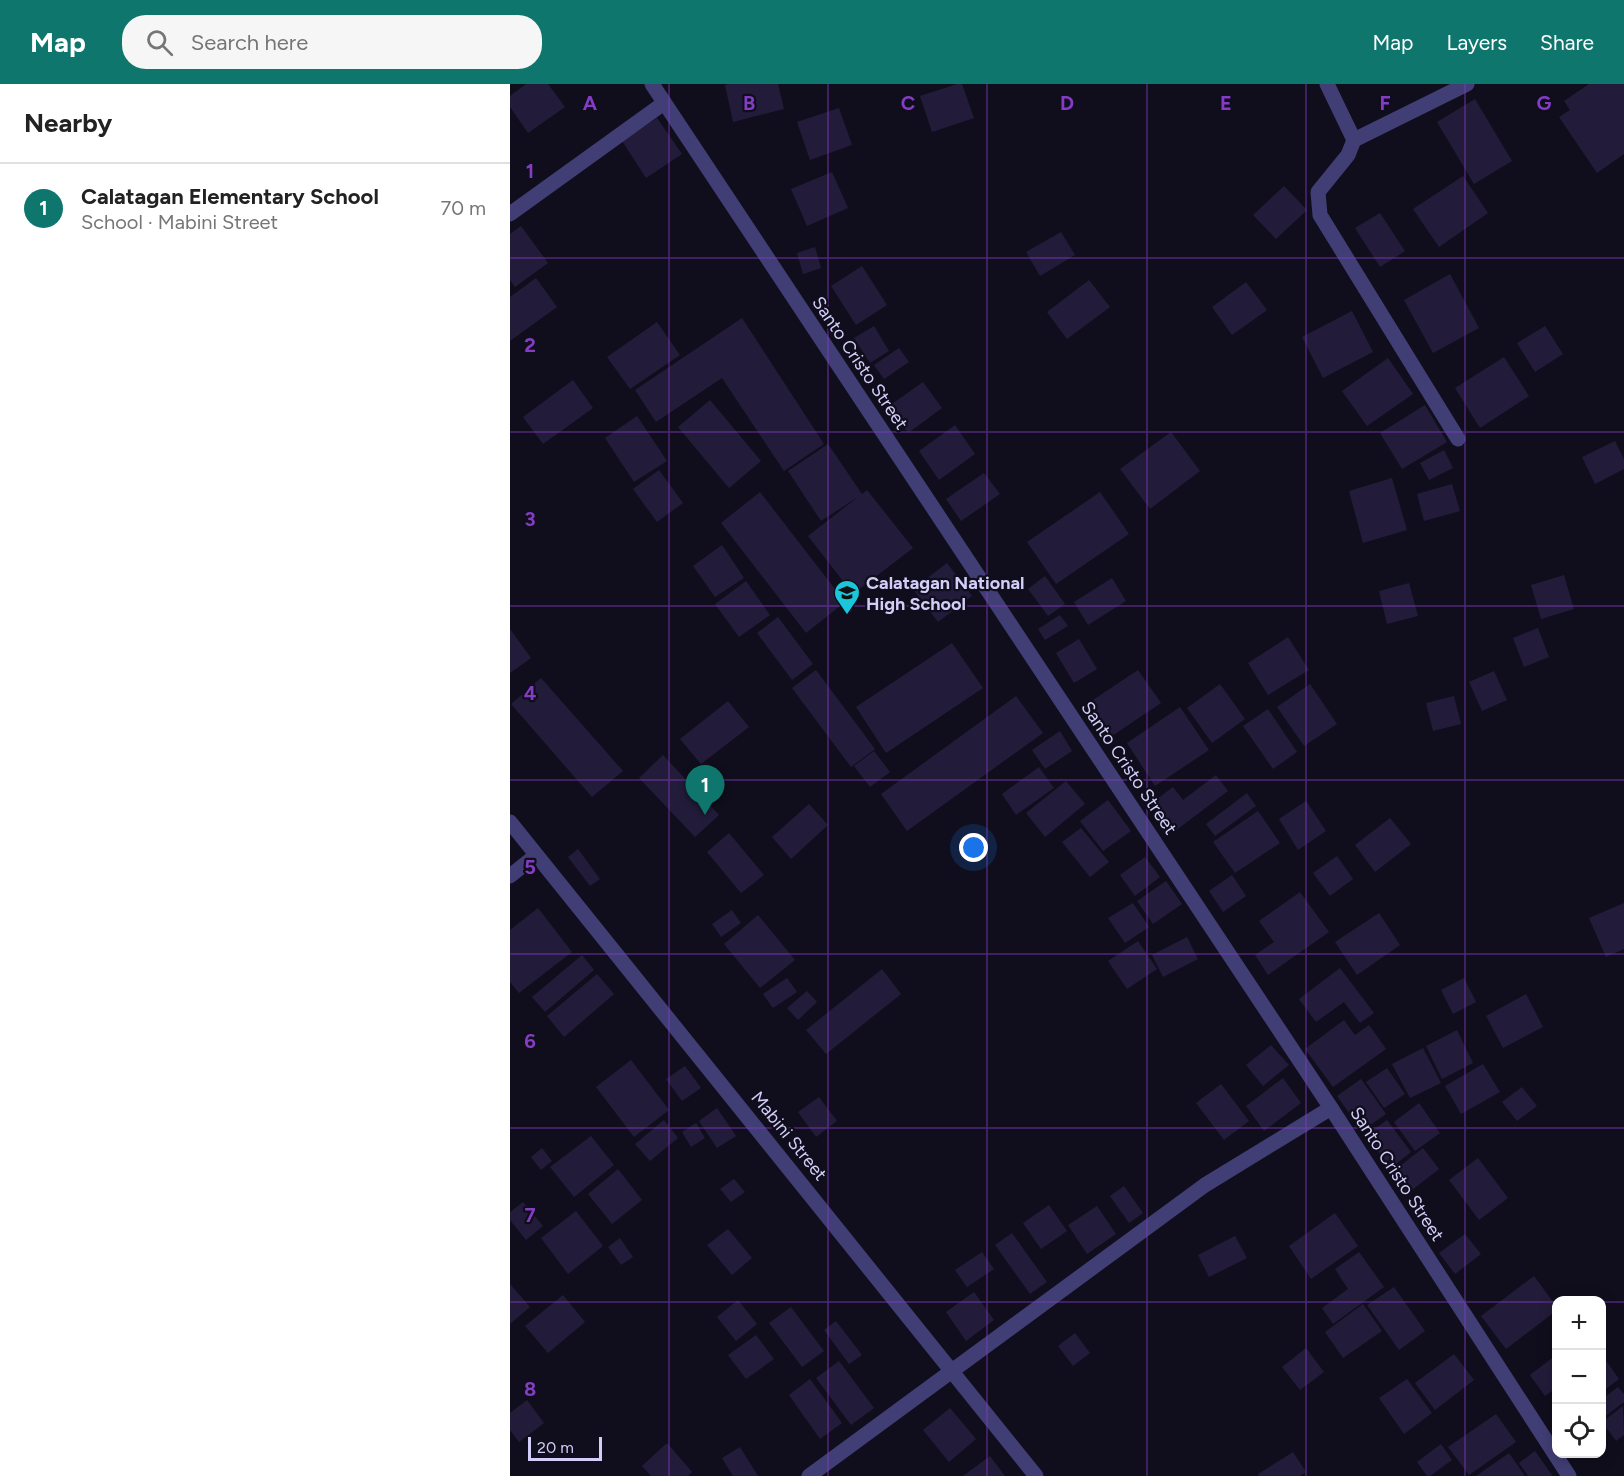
<!DOCTYPE html>
<html lang="en">
<head>
<meta charset="utf-8">
<style>
	:root { --surface:#fff; --page:#f6f6f6; --text:#222; --muted:#767676; --line:#e0e0e0; --accent:#0f766e }
	body { margin:0; font-family:Figtree,sans-serif; background:var(--page); color:var(--text) }
	.controls { position:absolute; right:18px; bottom:18px; display:grid; overflow:hidden; border-radius:12px; box-shadow:0 3px 15px #0003 }
	.controls button { width:54px; height:54px; display:grid; place-items:center; padding:0; border:0; border-bottom:2px solid var(--line); background:var(--surface); color:var(--text); font:30px sans-serif }
	.scale { position:absolute; left:18px; bottom:15px; width:74px; box-sizing:border-box; padding-left:6px; border:3px solid #d3cef9; border-top:0; font-size:16px; line-height:21px; white-space:nowrap; color:#d3cef9; -webkit-text-stroke:4px #100e1c; paint-order:stroke }
	.you { position:absolute; left:464px; top:764px; width:21px; height:21px; margin:-15px; border:4px solid #fff; border-radius:50%; background:#1a73e8; box-shadow:0 0 0 9px #1a73e833 }
	.badge { display:grid; place-items:center; width:39px; height:39px; border-radius:50%; background:var(--accent); color:#fff; font-size:20px; font-weight:700 }
	.pin { position:absolute; translate:-50% -50px; filter:drop-shadow(0 2px 3px #0008) }
	.pin::after { content:''; position:absolute; top:32px; width:21px; height:18px; background:inherit; clip-path:polygon(0 0,100% 0,50% 100%) }
	.list { margin:0; padding:0; list-style:none }
	h2 { display:flex; justify-content:space-between; align-items:center; height:78px; margin:0; padding:0 24px; font-size:26px }
	h2 small { font-size:20px; font-weight:400; color:var(--muted) }
	.list li { display:grid; grid-template-columns:39px 1fr auto; gap:18px; align-items:center; box-sizing:border-box; height:90px; padding:0 24px; border-top:2px solid var(--line) }
	.list b { display:block; font-size:22px; white-space:nowrap }
	.list p { margin:0; font-size:20px; white-space:nowrap; color:var(--muted) }
	.list em { font-size:20px; font-style:normal; color:var(--muted) }
	.icon { flex:none; width:33px; height:33px; fill:none; stroke:currentColor; stroke-width:2; stroke-linecap:round; stroke-linejoin:round }
	.map { position:relative; flex:none; width:1114px; height:1392px; overflow:hidden }
	header { display:flex; align-items:center; gap:36px; box-sizing:border-box; height:84px; padding:0 30px; background:var(--accent); color:#fff }
	header strong { font-size:28px }
	nav { display:flex; gap:33px; margin-inline-start:auto; font-size:21px }
	.search { width:420px; height:54px; background:var(--page); display:flex; align-items:center; gap:15px; box-sizing:border-box; padding:0 21px; border-radius:24px; color:var(--muted); font-size:22px }
	main { display:flex }
	aside { flex:1; background:var(--surface) }
	.map>svg:first-child { display:block }
</style>
</head>
<body>
<header>
<strong>Map</strong>
<div class="search"><svg class="icon" aria-label="search" viewBox="0 0 24 24"><circle cx="10" cy="10" r="6"/><path d="M15 15l6 6"/></svg>Search here</div>
<nav><a>Map</a><a>Layers</a><a>Share</a></nav>
</header>
<main>
<aside>
<h2>Nearby<small></small></h2>
<ul class="list">
<li><span class="badge">1</span><div><b>Calatagan Elementary School</b><p>School · Mabini Street</p></div><em>70 m</em></li>
</ul>
</aside>
<div class="map">
<svg width="1114" height="1392" viewBox="0 0 1114 1392">
	<rect width="100%" height="100%" fill="#100e1c"/>
	<g fill="#221c3a">
		<polygon points="16,0 38,0 55,23 18,49 0,23 0,12"/>
		<polygon points="219,0 268,0 274,25 223,38 215,1"/>
		<polygon points="447,0 452,0 464,34 422,48 410,12"/>
		<polygon points="1079,0 1114,0 1114,70 1087,89 1049,33 1060,26 1054,17"/>
		<polygon points="965,15 1002,77 964,100 927,38"/>
		<polygon points="329,24 342,61 300,76 287,38"/>
		<polygon points="147,34 172,70 136,94 112,57"/>
		<polygon points="322,88 338,124 297,142 281,105"/>
		<polygon points="953,92 978,129 929,163 903,125"/>
		<polygon points="774,102 797,126 766,155 743,131"/>
		<polygon points="870,129 895,167 870,183 845,144"/>
		<polygon points="11,142 38,179 5,203 0,196 0,150"/>
		<polygon points="551,148 565,171 530,192 516,168"/>
		<polygon points="305,163 311,184 293,190 287,169"/>
		<polygon points="352,182 377,221 346,241 321,202"/>
		<polygon points="940,190 969,244 923,269 894,216"/>
		<polygon points="26,194 47,223 0,257 0,213"/>
		<polygon points="579,196 600,223 557,255 537,228"/>
		<polygon points="736,198 757,226 722,251 702,223"/>
		<polygon points="842,227 863,268 813,294 792,253"/>
		<polygon points="232,234 314,360 274,387 212,294 146,338 125,306"/>
		<polygon points="147,238 170,271 120,305 97,273"/>
		<polygon points="364,242 379,267 360,279 344,254"/>
		<polygon points="1035,242 1053,270 1025,288 1007,259"/>
		<polygon points="389,264 399,278 374,295 364,281"/>
		<polygon points="994,273 1019,312 970,344 945,304"/>
		<polygon points="878,274 903,310 857,342 832,307"/>
		<polygon points="63,296 83,324 33,360 13,333"/>
		<polygon points="413,298 432,324 398,349 379,322"/>
		<polygon points="200,316 251,377 219,404 168,343"/>
		<polygon points="915,321 937,358 892,385 870,349"/>
		<polygon points="127,332 157,377 124,398 95,354"/>
		<polygon points="445,341 465,370 429,396 409,367"/>
		<polygon points="661,348 690,387 640,425 610,385"/>
		<polygon points="1105,357 1114,375 1114,385 1085,400 1072,373"/>
		<polygon points="318,360 352,410 357,406 403,464 343,510 298,452 348,413 311,437 278,387"/>
		<polygon points="934,366 943,384 919,396 910,379"/>
		<polygon points="149,386 173,419 147,438 123,405"/>
		<polygon points="474,389 490,410 451,437 436,415"/>
		<polygon points="882,394 897,446 853,459 839,407"/>
		<polygon points="942,400 950,427 914,437 907,410"/>
		<polygon points="250,408 335,518 296,549 211,439"/>
		<polygon points="590,408 619,450 546,500 517,458"/>
		<polygon points="212,461 234,494 205,513 183,482"/>
		<polygon points="437,479 462,512 428,538 403,505"/>
		<polygon points="1054,491 1064,525 1031,535 1021,501"/>
		<polygon points="535,492 555,520 538,532 518,505"/>
		<polygon points="602,494 616,517 578,541 564,518"/>
		<polygon points="236,497 260,531 229,553 205,520"/>
		<polygon points="899,499 908,532 877,540 869,507"/>
		<polygon points="550,531 558,542 535,556 528,545"/>
		<polygon points="268,533 303,580 282,596 247,549"/>
		<polygon points="1028,544 1039,573 1014,583 1003,554"/>
		<polygon points="0,545 21,574 0,589"/>
		<polygon points="778,553 799,586 758,611 738,579"/>
		<polygon points="569,555 587,585 564,599 546,569"/>
		<polygon points="442,559 473,604 376,669 346,623"/>
		<polygon points="306,586 365,665 341,683 282,604"/>
		<polygon points="628,586 651,619 602,652 580,618"/>
		<polygon points="984,587 997,616 972,627 959,598"/>
		<polygon points="31,594 113,687 82,713 1,620"/>
		<polygon points="710,600 735,635 702,659 677,624"/>
		<polygon points="800,600 827,640 794,662 767,623"/>
		<polygon points="506,612 533,649 397,747 371,710"/>
		<polygon points="944,612 951,640 923,647 916,619"/>
		<polygon points="218,617 239,643 191,680 170,655"/>
		<polygon points="670,623 699,666 645,702 617,659"/>
		<polygon points="758,625 787,668 763,685 733,642"/>
		<polygon points="550,647 562,667 535,685 522,666"/>
		<polygon points="364,667 380,688 360,703 344,682"/>
		<polygon points="153,671 209,731 185,753 129,694"/>
		<polygon points="529,683 544,704 506,731 492,710"/>
		<polygon points="706,691 718,707 665,747 643,718 663,703 673,716"/>
		<polygon points="556,697 575,720 535,753 516,729"/>
		<polygon points="737,709 746,722 705,752 696,740"/>
		<polygon points="598,716 621,747 593,767 570,737"/>
		<polygon points="796,717 816,747 788,766 769,735"/>
		<polygon points="299,720 318,741 281,775 262,753"/>
		<polygon points="748,727 770,759 725,789 703,758"/>
		<polygon points="880,734 901,760 865,788 845,761"/>
		<polygon points="571,744 599,778 580,793 552,758"/>
		<polygon points="219,749 254,791 231,809 197,768"/>
		<polygon points="68,765 90,795 80,802 58,773"/>
		<polygon points="827,772 843,795 820,812 803,789"/>
		<polygon points="635,773 650,793 625,812 610,791"/>
		<polygon points="722,791 736,812 713,828 699,807"/>
		<polygon points="656,797 672,820 643,840 627,817"/>
		<polygon points="790,808 819,848 758,891 745,871 764,858 749,837"/>
		<polygon points="623,819 639,843 615,859 598,834"/>
		<polygon points="1114,819 1114,865 1096,873 1079,834"/>
		<polygon points="28,824 62,868 9,909 0,898 0,846"/>
		<polygon points="222,826 231,839 211,853 202,840"/>
		<polygon points="869,829 890,861 847,891 825,858"/>
		<polygon points="248,831 285,876 250,904 214,860"/>
		<polygon points="677,853 688,875 653,893 642,871"/>
		<polygon points="628,857 647,885 617,905 598,877"/>
		<polygon points="72,871 84,886 35,928 22,913"/>
		<polygon points="830,884 864,929 850,939 834,918 806,938 789,915"/>
		<polygon points="372,885 391,910 316,970 296,946"/>
		<polygon points="87,890 104,910 54,953 37,932"/>
		<polygon points="277,894 287,908 263,924 253,910"/>
		<polygon points="954,894 966,918 943,930 931,906"/>
		<polygon points="297,907 307,918 288,936 277,924"/>
		<polygon points="1016,910 1033,943 993,964 976,932"/>
		<polygon points="834,936 845,951 859,941 876,965 823,1003 795,965"/>
		<polygon points="947,946 963,979 932,995 916,962"/>
		<polygon points="761,961 779,981 753,1002 736,981"/>
		<polygon points="913,964 931,999 900,1014 882,980"/>
		<polygon points="121,976 159,1026 124,1053 86,1003"/>
		<polygon points="973,980 990,1008 951,1030 935,1002"/>
		<polygon points="175,982 191,1004 172,1017 156,995"/>
		<polygon points="877,984 895,1010 874,1024 856,998"/>
		<polygon points="773,994 791,1019 754,1047 736,1022"/>
		<polygon points="851,995 876,1030 852,1047 827,1012"/>
		<polygon points="711,1000 739,1037 714,1056 686,1019"/>
		<polygon points="1012,1003 1027,1022 1007,1037 992,1018"/>
		<polygon points="309,1013 327,1037 306,1053 288,1028"/>
		<polygon points="909,1019 930,1049 905,1067 884,1038"/>
		<polygon points="207,1024 226,1052 207,1064 189,1037"/>
		<polygon points="154,1036 168,1054 140,1077 125,1060"/>
		<polygon points="877,1036 901,1068 881,1084 856,1051"/>
		<polygon points="186,1039 195,1054 181,1063 172,1048"/>
		<polygon points="81,1052 104,1081 64,1113 40,1083"/>
		<polygon points="32,1064 42,1077 31,1086 21,1073"/>
		<polygon points="913,1064 929,1085 897,1110 881,1089"/>
		<polygon points="968,1074 998,1114 969,1136 939,1096"/>
		<polygon points="108,1085 132,1116 102,1140 78,1110"/>
		<polygon points="224,1095 235,1108 221,1118 210,1105"/>
		<polygon points="614,1102 633,1129 619,1139 600,1112"/>
		<polygon points="13,1118 33,1142 16,1156 0,1136 0,1128"/>
		<polygon points="539,1121 557,1147 531,1165 513,1139"/>
		<polygon points="587,1122 606,1150 577,1170 558,1141"/>
		<polygon points="66,1127 93,1162 58,1190 31,1154"/>
		<polygon points="825,1129 848,1162 801,1195 779,1162"/>
		<polygon points="218,1145 242,1174 222,1191 197,1161"/>
		<polygon points="502,1149 537,1198 520,1210 485,1161"/>
		<polygon points="955,1150 971,1170 945,1190 929,1169"/>
		<polygon points="725,1152 737,1174 699,1193 688,1171"/>
		<polygon points="110,1154 123,1173 111,1181 98,1163"/>
		<polygon points="472,1168 484,1185 457,1203 445,1186"/>
		<polygon points="849,1168 874,1203 823,1240 812,1224 838,1205 825,1185"/>
		<polygon points="1024,1192 1046,1222 1046,1227 996,1265 971,1232"/>
		<polygon points="0,1200 20,1223 0,1240"/>
		<polygon points="884,1203 915,1247 889,1266 857,1221"/>
		<polygon points="464,1208 484,1236 456,1257 436,1228"/>
		<polygon points="53,1211 75,1238 38,1269 15,1242"/>
		<polygon points="228,1216 247,1240 226,1257 207,1233"/>
		<polygon points="853,1220 872,1247 833,1274 815,1248"/>
		<polygon points="281,1223 314,1267 292,1283 259,1239"/>
		<polygon points="326,1237 352,1271 339,1280 314,1246"/>
		<polygon points="565,1249 580,1269 563,1282 548,1262"/>
		<polygon points="246,1251 264,1275 236,1295 218,1271"/>
		<polygon points="796,1264 814,1288 790,1306 772,1283"/>
		<polygon points="944,1270 964,1296 925,1326 905,1299"/>
		<polygon points="1046,1271 1046,1304 1035,1312 1020,1291"/>
		<polygon points="1092,1271 1109,1295 1092,1308"/>
		<polygon points="329,1277 364,1324 341,1341 306,1294"/>
		<polygon points="300,1295 332,1339 310,1355 279,1311"/>
		<polygon points="897,1295 922,1329 894,1350 869,1314"/>
		<polygon points="1108,1303 1114,1310 1114,1318 1093,1334 1092,1315"/>
		<polygon points="17,1316 34,1339 9,1358 0,1346 0,1329"/>
		<polygon points="1113,1322 1114,1351 1106,1357 1092,1338"/>
		<polygon points="440,1324 466,1355 439,1378 413,1346"/>
		<polygon points="986,1330 1006,1358 959,1391 938,1363"/>
		<polygon points="157,1359 182,1388 178,1392 141,1392 132,1382"/>
		<polygon points="931,1360 942,1376 920,1392 917,1392 907,1378"/>
		<polygon points="230,1363 248,1392 223,1392 212,1374"/>
		<polygon points="1025,1367 1042,1391 1040,1392 1018,1392 1009,1379"/>
		<polygon points="783,1368 796,1388 790,1392 749,1392 748,1390"/>
		<polygon points="999,1369 1015,1392 966,1392"/>
		<polygon points="480,1372 495,1392 453,1392"/>
	</g>
	<g fill="none" stroke-linecap="round" stroke-linejoin="round">
		<g stroke="#403e75" stroke-width="15">
			<polyline points="142,0 821,1024 1059,1392"/>
			<polyline points="817,0 844,56"/>
			<polyline points="0,130 154,19"/>
			<polyline points="948,355 810,131 808,108 838,71 844,56 957,0"/>
			<polyline points="0,738 526,1392"/>
			<polyline points="0,792 25,772"/>
			<polyline points="299,1392 695,1101 821,1024"/>
		</g>
	</g>
	<path fill="none" stroke="#843cc5" stroke-width="1.5" stroke-opacity="0.55" d="M 159,0 L 159,1392M 318,0 L 318,1392M 477,0 L 477,1392M 637,0 L 637,1392M 796,0 L 796,1392M 955,0 L 955,1392M 0,174 L 1114,174M 0,348 L 1114,348M 0,522 L 1114,522M 0,696 L 1114,696M 0,870 L 1114,870M 0,1044 L 1114,1044M 0,1218 L 1046,1218M 1092,1218 L 1114,1218"/>
	<defs>
		<symbol id="school-pin" viewBox="-11 -11 22 30"><path d="M0 17L-7.5 6A9.5 9.5 0 1 1 7.5 6Z" fill="#1ac6da" stroke="#100e1c"/><path d="M0-5L7-2L0 1L-7-2ZM-4 1L0 2.5L4 1V4Q0 6-4 4Z" fill="#111"/></symbol>
	</defs>
	<g fill-rule="evenodd">
		<use href="#school-pin" x="322" y="494" width="30" height="40"/>
	</g>
	<g text-anchor="middle" stroke-width="4.5" stroke-linejoin="round" paint-order="stroke">
		<g font-size="18" fill="#d3cef9" stroke="#100e1c">
			<text transform="translate(350 279) rotate(56)" y="6">Santo Cristo Street</text>
			<text transform="translate(619 684) rotate(56)" y="6">Santo Cristo Street</text>
			<text transform="translate(279 1052) rotate(51)" y="6">Mabini Street</text>
			<text transform="translate(887 1090) rotate(57)" y="6">Santo Cristo Street</text>
		</g>
		<g font-size="18" font-weight="bold" fill="#d3cef9" stroke="#100e1c" text-anchor="start">
			<text x="356" y="505">Calatagan National<tspan x="356" dy="21">High School</tspan></text>
		</g>
	</g>
	<g font-size="20" text-anchor="middle" font-weight="bold" fill="#843cc5" stroke="#100e1c" stroke-width="4.5" stroke-linejoin="round" paint-order="stroke">
		<text x="80" y="26">A</text>
		<text x="239" y="26">B</text>
		<text x="398" y="26">C</text>
		<text x="557" y="26">D</text>
		<text x="716" y="26">E</text>
		<text x="875" y="26">F</text>
		<text x="1034" y="26">G</text>
		<text x="20" y="94">1</text>
		<text x="20" y="268">2</text>
		<text x="20" y="442">3</text>
		<text x="20" y="616">4</text>
		<text x="20" y="790">5</text>
		<text x="20" y="964">6</text>
		<text x="20" y="1138">7</text>
		<text x="20" y="1312">8</text>
	</g>
</svg>
<div class="controls">
<button>+</button>
<button>−</button>
<button><svg class="icon" aria-label="locate" viewBox="0 0 24 24"><circle cx="12" cy="12" r="6"/><path d="M12 2v4M12 18v4M2 12h4M18 12h4"/></svg></button>
</div>
<div class="scale">20 m</div>
<div class="you"></div>
<div class="pin badge" style="left:195px;top:731px">1</div>
</div>
</main>
</body>
</html>
